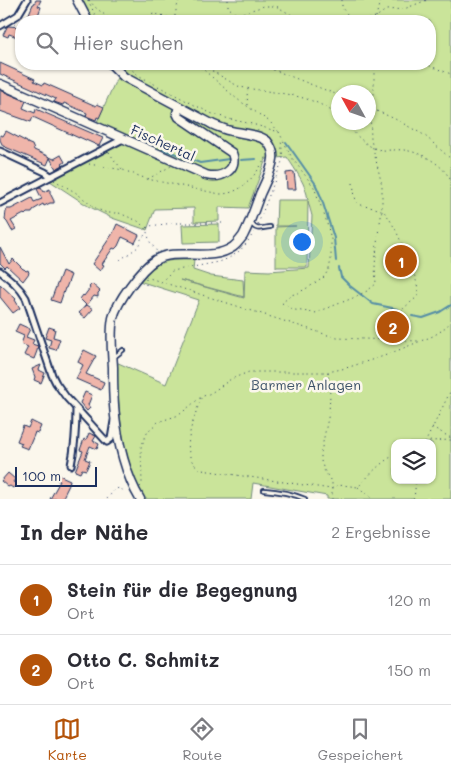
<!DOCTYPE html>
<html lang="de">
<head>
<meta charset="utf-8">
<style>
	:root { --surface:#fff; --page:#f7f7f7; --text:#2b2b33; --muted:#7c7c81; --line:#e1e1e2; --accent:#b45309 }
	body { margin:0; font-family:Mali,sans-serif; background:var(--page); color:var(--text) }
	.controls { position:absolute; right:15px; bottom:15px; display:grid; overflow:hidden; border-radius:10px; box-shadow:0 1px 4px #0004 }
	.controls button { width:45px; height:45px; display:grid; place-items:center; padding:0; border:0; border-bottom:1px solid var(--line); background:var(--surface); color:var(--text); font:25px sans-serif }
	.compass { position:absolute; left:331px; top:85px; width:45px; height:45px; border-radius:50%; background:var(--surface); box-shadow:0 1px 4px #0004; rotate:310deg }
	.scale { position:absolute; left:15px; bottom:12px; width:82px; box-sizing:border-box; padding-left:5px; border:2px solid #1b2f5e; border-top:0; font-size:14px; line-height:18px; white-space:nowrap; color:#1b2f5e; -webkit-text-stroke:4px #fbf7ec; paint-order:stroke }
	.you { position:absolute; left:301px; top:241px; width:18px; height:18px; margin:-12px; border:4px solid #fff; border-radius:50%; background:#1a73e8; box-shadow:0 0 0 8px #1a73e833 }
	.badge { display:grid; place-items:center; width:32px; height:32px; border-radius:50%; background:var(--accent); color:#fff; font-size:16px; font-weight:700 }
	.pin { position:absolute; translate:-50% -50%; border:2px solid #fff; box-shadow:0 1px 5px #0006 }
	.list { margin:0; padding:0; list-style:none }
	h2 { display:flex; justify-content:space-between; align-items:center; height:65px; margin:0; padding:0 20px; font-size:21px }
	h2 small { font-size:16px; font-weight:400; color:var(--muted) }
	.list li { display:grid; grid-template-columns:32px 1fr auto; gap:15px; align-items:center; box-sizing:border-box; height:70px; padding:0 20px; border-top:1px solid var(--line) }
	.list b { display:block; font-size:19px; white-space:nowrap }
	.list p { margin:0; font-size:16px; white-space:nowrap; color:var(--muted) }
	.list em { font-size:16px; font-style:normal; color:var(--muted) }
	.icon { flex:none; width:28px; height:28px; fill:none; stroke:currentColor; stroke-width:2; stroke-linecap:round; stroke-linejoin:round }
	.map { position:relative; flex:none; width:451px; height:499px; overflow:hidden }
	.search { position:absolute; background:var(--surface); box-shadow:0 1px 4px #0004; left:15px; right:15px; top:15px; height:55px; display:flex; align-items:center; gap:12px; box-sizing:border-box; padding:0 18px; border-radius:20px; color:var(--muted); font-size:19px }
	.sheet { height:205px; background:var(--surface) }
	nav { display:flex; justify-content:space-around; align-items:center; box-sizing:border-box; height:70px; border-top:1px solid var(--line); background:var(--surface); font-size:14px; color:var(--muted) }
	nav a { display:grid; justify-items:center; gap:2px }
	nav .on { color:var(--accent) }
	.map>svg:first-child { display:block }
</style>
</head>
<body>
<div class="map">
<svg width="451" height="499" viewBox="0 0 451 499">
	<rect width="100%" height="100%" fill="#fbf7ec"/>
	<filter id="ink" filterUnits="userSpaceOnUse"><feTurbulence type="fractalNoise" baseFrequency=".02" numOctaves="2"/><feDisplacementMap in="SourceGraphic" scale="10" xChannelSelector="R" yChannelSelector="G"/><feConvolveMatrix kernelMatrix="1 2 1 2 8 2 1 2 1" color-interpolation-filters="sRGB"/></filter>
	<g filter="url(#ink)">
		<g fill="#cae49a" stroke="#728a7c" fill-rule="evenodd">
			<path d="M 82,0 L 451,0 L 451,499 L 327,499 L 327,496 L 253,483 L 251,499 L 144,499 C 137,484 130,468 126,451 C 119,422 118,392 116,362 L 166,384 L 199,300 L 139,281 C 145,275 152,266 161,263 C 171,259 183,260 194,260 L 193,270 L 211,276 L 243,280 L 244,297 L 180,280 L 244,298 L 245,270 L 269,271 L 309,268 L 312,216 L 308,201 L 307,267 L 276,267 L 276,227 L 296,226 L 276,226 L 277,200 L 308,200 C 306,184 296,171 287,157 L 266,159 L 248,208 L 219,207 L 219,221 L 194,222 L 194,208 L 155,209 L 147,230 L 112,218 L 88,206 L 50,181 L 55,176 L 132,138 L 97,122 L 123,64 L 430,64 L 430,21 L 93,21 ZM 338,92 L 368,92 L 368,122 L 338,122 ZM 395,443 L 432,443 L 432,480 L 395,480 Z"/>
			<polygon points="219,224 219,242 183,243 182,225"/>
		</g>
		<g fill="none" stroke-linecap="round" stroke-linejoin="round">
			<g stroke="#558ea6" stroke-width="2">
				<polyline points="286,142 315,183 321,197 334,238 336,261"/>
				<polyline points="163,149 200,163 229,159"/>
				<polyline points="241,160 256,159"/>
				<polyline points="339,268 341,277 350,286 373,304 397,309 402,312"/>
				<polyline points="412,316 423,318 440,312 451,305"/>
			</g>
		</g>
		<g fill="#efb5aa" stroke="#1b2f5e">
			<polygon points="36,0 41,0 38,6 41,7 36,21 26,21 33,4 34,4"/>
			<polygon points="8,26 21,27 21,37 20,37 20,38 9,34 8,37 3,35 7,27"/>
			<polygon points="0,63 35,79 34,81 43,85 44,83 96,106 97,104 104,107 99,118 97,117 96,120 86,116 87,113 64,103 63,105 54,102 56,99 0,74"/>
			<polygon points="0,90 26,101 23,108 35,113 36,109 103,138 99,146 79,137 79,138 33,117 31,122 0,111"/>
			<polygon points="6,131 27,142 27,143 32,145 34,150 54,159 61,155 65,162 62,164 63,165 56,169 50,158 47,165 3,146 0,140 0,135 3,136"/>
			<polygon points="294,172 296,189 287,189 286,173"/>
			<polygon points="41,187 44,192 50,189 50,193 54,201 54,203 50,203 44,206 43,204 33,210 32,213 27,213 25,215 24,214 11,221 16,229 12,231 7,222 5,220 6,211 7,209 11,209 32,198 34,202 42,199 37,189"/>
			<polygon points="117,224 139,235 135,243 122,237 118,246 115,249 113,248 102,264 104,265 100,271 92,264 113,233"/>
			<polygon points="0,247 9,264 13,259 23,269 24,269 26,271 28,270 29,273 23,281 7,266 5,268 0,263"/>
			<polygon points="62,271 71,275 66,288 65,288 60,303 51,300"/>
			<polygon points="0,284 16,299 15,300 20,308 13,313 0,297"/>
			<polygon points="92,284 100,291 98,293 98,297 94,296 87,305 93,309 85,318 79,313 86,305 80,299 83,295 84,296 90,288 89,287"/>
			<polygon points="19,324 30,329 26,337 34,340 32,344 38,346 37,351 34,359 24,355 28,347 21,344 24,336 15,332"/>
			<polygon points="49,327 55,329 53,337 60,339 56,350 49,348 51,340 45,338"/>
			<polygon points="84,350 96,356 86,374 104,382 101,390 76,379 83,365 78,362"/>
			<polygon points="41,365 39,370 45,373 41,383 34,380 35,377 32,369"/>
			<polygon points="85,392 92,395 88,405 90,408 87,411 80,403"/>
			<polygon points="31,421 41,426 38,433 35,432 34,435 28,449 20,446 22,443 17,441 23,426 28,428"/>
			<polygon points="89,433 96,436 93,441 99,444 97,449 90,446 85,459 90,461 86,470 82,469 80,473 75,471 83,451 80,450 84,439 86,440"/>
			<polygon points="8,473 15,479 13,482 16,484 13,488 10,486 8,487 1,481"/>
			<polygon points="59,475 70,480 69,485 62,499 50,499 60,481 57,480"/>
		</g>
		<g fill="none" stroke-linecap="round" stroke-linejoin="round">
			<defs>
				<g id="lane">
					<path d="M 252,224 C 257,232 263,227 270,227"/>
					<polyline points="113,358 123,350"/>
					<path d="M 264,490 C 279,491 291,493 305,499"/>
				</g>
				<g id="street">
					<polyline points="0,26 18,15 27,0"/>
					<polyline points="0,151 45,172 51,176"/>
					<polyline points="0,203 123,139"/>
					<path d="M 0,271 C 10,279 20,287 26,298 L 52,375 L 56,383 L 66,397 L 107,442 L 111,439 L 114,421"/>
					<path d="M 71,465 C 75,447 76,428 76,409"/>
				</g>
				<g id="secondary">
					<polyline points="77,0 88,21"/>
					<path d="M 111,64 L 124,77 L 210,123 C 215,126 221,128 227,130 C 238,133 259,134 267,141 C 271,146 274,152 273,159 C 272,170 265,183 260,194 C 255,208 250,223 243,236 C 240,240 237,244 233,247 C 210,263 177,247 155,260 C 141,269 117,301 113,318 C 110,333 112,351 113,367 C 113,383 113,400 115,416 C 118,443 126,476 140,499"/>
					<path d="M 0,84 L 206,175 C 221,179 239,170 232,153 L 179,117 L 177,113 L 179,107"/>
				</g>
			</defs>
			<use href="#lane" stroke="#1b2f5e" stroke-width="6"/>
			<use href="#street" stroke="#1b2f5e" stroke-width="9"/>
			<use href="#secondary" stroke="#1b2f5e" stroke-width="11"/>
			<g stroke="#1b2f5e" stroke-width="1" stroke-dasharray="1 4" stroke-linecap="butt">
				<polyline points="88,0 98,21"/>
				<polyline points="89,0 95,7 112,21"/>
				<polyline points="228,0 228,7 236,14 242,13 264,6 276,6 295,17 305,21"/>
				<polyline points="342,0 342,8 353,21"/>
				<path d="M 145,21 C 152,8 163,17 174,19"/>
				<polyline points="175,21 175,14 179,0"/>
				<polyline points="365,21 367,19 376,17 386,10 404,9 427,0"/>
				<polyline points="373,21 376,17 380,0"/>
				<polyline points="14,23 21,25"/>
				<polyline points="125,64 138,75 156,85 210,113 229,119 252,124 279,132 292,158 314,187 326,220 331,239 331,260 329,269 324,277 316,283 298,293 291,295 282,303 295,310 315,313 353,298 367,291 376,284 375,265 378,234 382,211 382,185 371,140 370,108 374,98 374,64"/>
				<polyline points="197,64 237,99 270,122 279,132"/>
				<path d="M 199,64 C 214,71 226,80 240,87 C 271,93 315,93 338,117"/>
				<polyline points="259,64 338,95"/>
				<polyline points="425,64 451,74"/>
				<polyline points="248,105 247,96 248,89"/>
				<polyline points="368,107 395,119 424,135 451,159"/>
				<path d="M 344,122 C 353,131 362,143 374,148 C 383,152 395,149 404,150 C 423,153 443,164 451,181"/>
				<polyline points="109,152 115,161 122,169"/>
				<path d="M 89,164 L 123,170 L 147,179 L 220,194 C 243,194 256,174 267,156"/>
				<polyline points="148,179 171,166"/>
				<polyline points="54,180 75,192 97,209 107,213 119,213 138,221 146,229 150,242 158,253"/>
				<path d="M 353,183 L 355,197 L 357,203 C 366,208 376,207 383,211 C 393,218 414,271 417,284 C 418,288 418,292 418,296 C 413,301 408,304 403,309 C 392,317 388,328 383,340"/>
				<polyline points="258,224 283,159 281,140"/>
				<polyline points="147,228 149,226 174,223 223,223"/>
				<polyline points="120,260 138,247 142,237 147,234"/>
				<polyline points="146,277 337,338 419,341"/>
				<path d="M 161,282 L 172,271 L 219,262 C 237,256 245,247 254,232"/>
				<polyline points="146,285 146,278"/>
				<polyline points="328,372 330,395 329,413 321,452 321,461 324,470 332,483 332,499"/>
				<path d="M 201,398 C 194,419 176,457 202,470 L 331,489 C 339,483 348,486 358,487 C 369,476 380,462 395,455"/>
				<polyline points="432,427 451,438"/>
				<polyline points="425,443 451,390"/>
				<polyline points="425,443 431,441 451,440"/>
				<polyline points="140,487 142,483 141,447 148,431 158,422 179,415 201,397 211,393 231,379 249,372 328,372 346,368 384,356 433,336 441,331 451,322"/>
				<polyline points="358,487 373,499"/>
				<polyline points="107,499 115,489 120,488 125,492"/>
				<polyline points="414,499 416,480"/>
			</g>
			<use href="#lane" stroke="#fbf7ec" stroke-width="2.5"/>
			<use href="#street" stroke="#fbf7ec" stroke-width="5"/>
			<use href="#secondary" stroke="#fbf7ec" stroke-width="8"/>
		</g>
	</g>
	<g text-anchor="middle" stroke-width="5" stroke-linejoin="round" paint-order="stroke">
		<g font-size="14" fill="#1b2f5e" stroke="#fbf7ec">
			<text transform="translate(163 143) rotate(24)" y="5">Fischertal</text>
		</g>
		<g font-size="14" fill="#3e536a" stroke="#fbf7ec">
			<text x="306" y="390">Barmer Anlagen</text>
		</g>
	</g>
</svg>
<div class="controls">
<button><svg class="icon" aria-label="layers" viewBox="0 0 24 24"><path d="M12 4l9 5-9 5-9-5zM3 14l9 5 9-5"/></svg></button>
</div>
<svg class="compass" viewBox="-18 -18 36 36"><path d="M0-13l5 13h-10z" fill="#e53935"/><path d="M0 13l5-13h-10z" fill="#7c7c81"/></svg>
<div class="scale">100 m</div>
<div class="you"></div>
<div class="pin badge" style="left:401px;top:261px">1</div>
<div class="pin badge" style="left:393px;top:327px">2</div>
<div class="search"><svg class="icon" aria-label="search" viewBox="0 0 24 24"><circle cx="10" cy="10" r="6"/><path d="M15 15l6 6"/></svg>Hier suchen</div>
</div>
<section class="sheet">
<h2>In der Nähe<small>2 Ergebnisse</small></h2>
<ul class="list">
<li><span class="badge">1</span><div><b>Stein für die Begegnung</b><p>Ort</p></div><em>120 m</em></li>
<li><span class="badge">2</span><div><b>Otto C. Schmitz</b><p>Ort</p></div><em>150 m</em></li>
</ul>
</section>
<nav>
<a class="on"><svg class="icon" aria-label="map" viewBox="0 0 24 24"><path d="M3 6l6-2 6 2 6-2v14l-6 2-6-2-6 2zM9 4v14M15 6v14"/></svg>Karte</a>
<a><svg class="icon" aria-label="directions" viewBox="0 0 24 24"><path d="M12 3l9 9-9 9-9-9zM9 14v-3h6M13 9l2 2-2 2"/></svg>Route</a>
<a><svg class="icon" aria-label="saved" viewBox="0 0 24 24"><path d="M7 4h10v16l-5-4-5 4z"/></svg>Gespeichert</a>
</nav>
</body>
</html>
